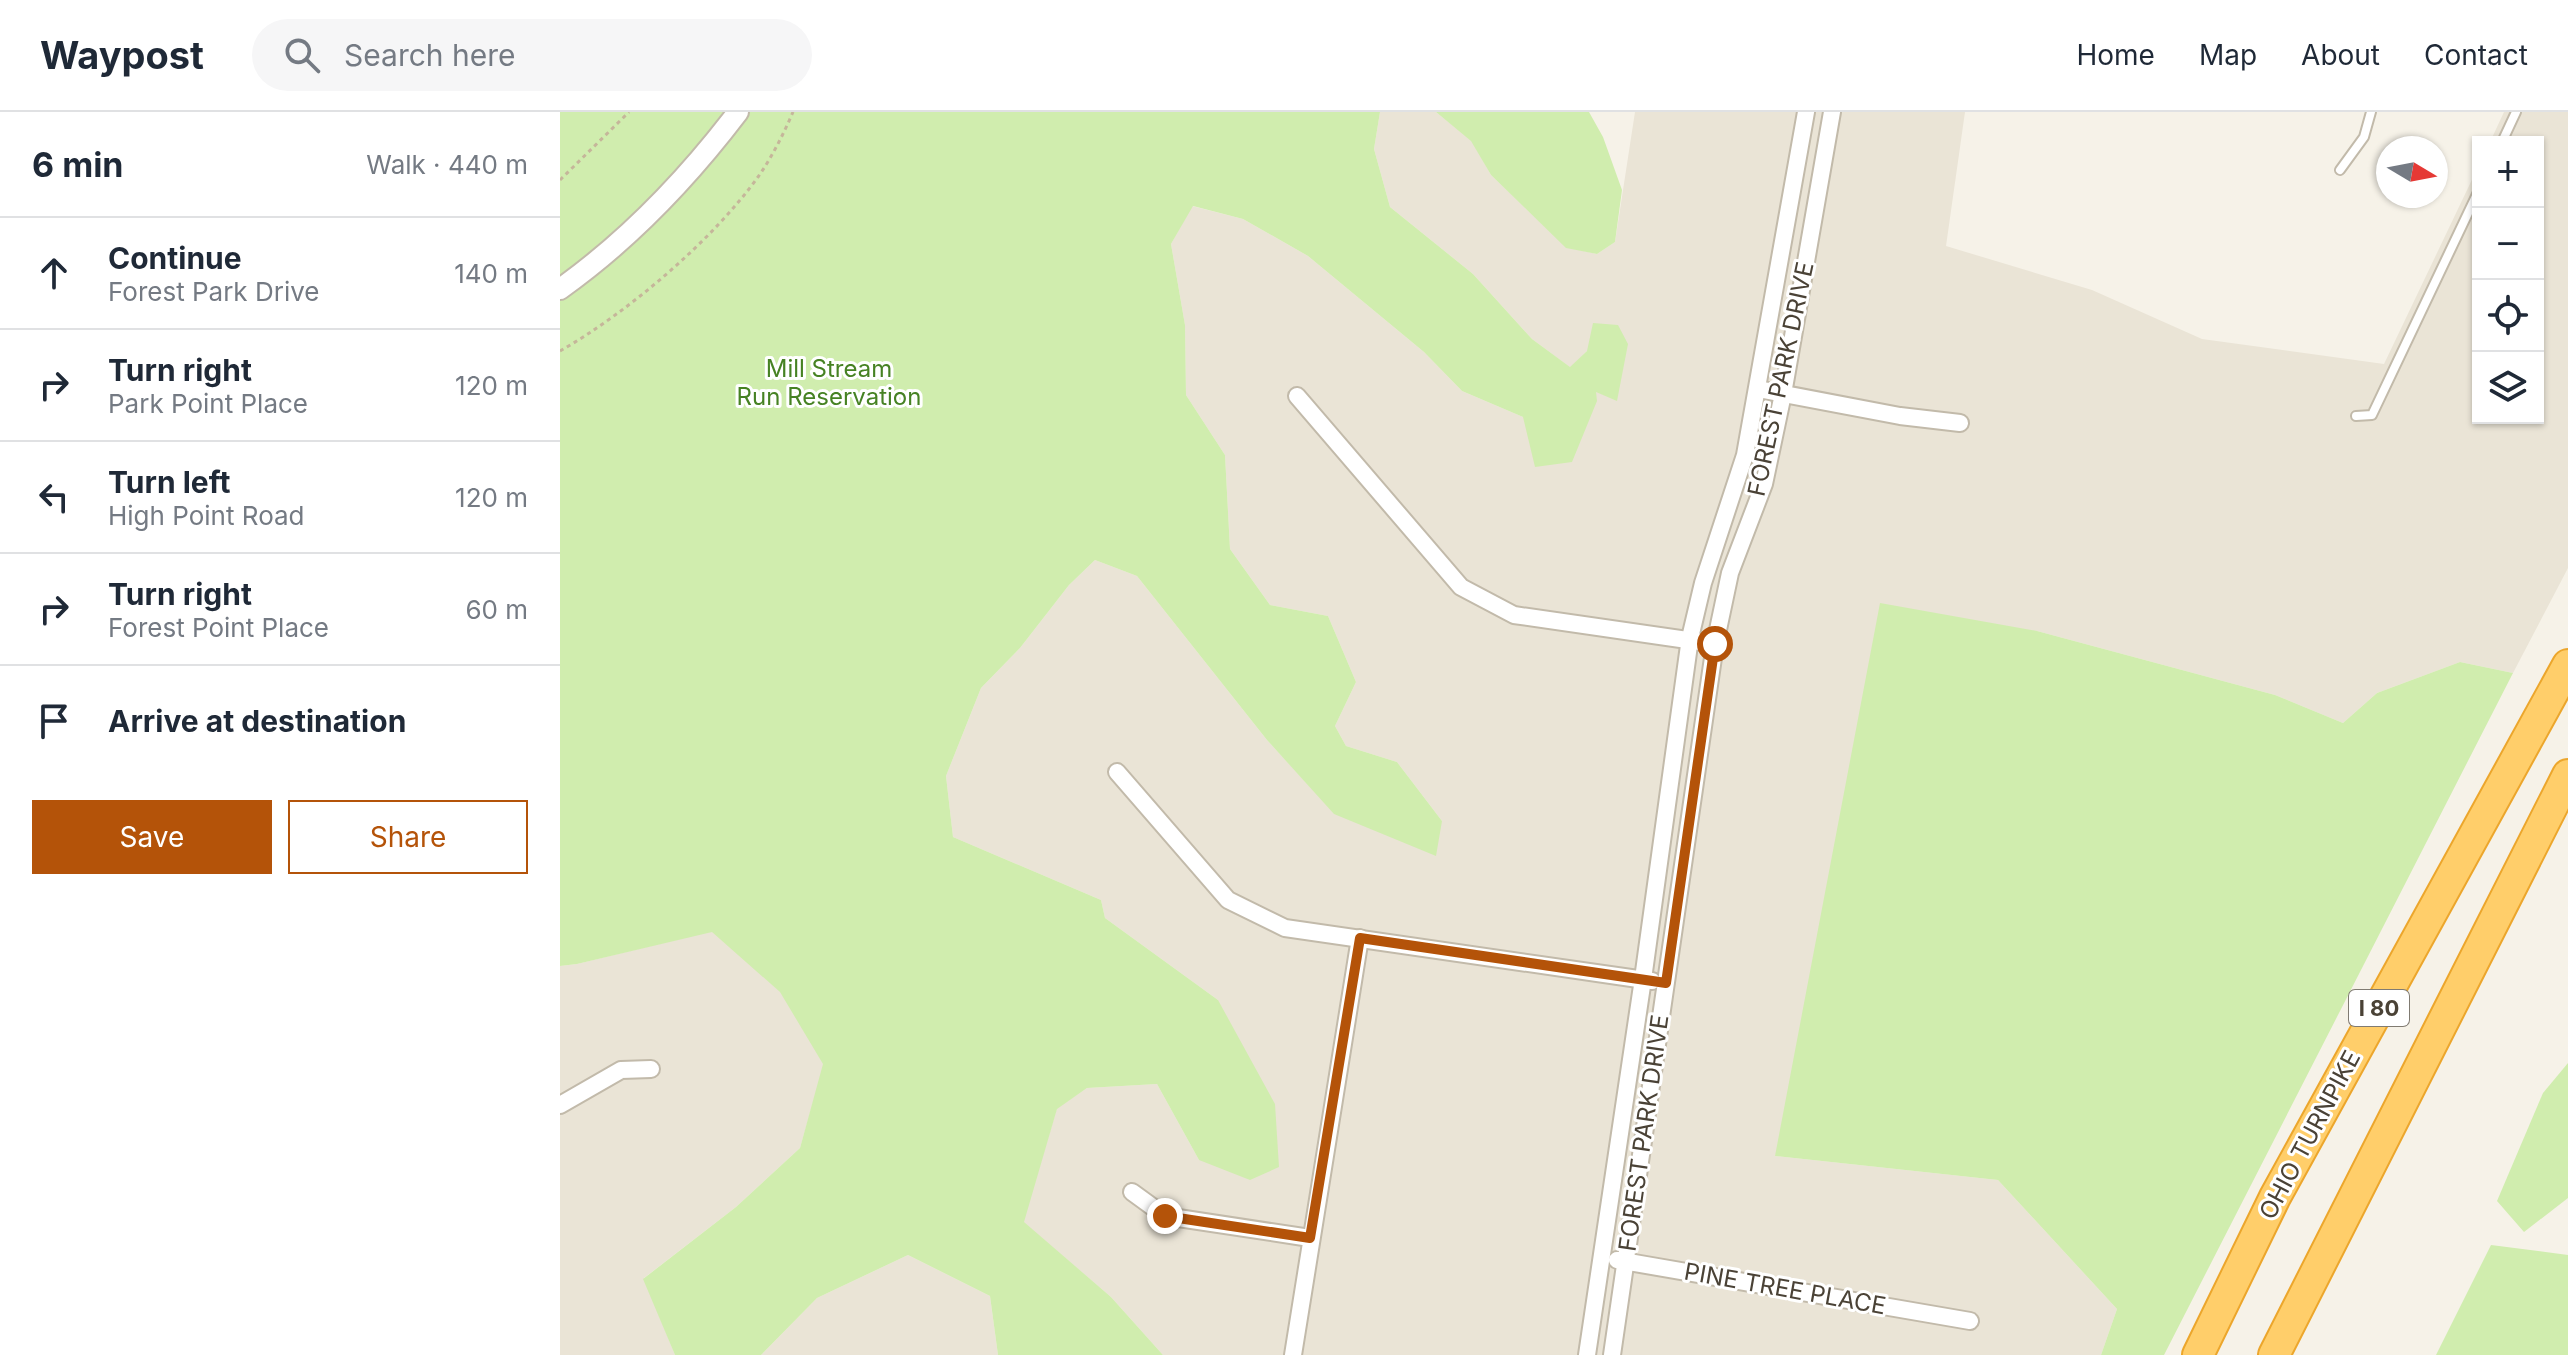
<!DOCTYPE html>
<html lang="en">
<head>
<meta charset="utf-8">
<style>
	:root { --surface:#fff; --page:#f6f6f7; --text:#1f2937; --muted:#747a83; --line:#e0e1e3; --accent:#b45309 }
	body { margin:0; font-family:Inter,sans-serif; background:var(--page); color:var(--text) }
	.controls { position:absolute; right:24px; top:24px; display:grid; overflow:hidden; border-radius:0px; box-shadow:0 2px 6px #0004 }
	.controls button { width:72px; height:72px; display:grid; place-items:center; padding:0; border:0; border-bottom:2px solid var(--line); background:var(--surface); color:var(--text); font:40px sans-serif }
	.compass { position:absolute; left:1816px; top:24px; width:72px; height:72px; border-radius:50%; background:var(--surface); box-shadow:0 2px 6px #0004; rotate:100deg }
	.stop { position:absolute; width:24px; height:24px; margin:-18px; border:6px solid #b45309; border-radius:50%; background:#fff }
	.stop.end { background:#b45309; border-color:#fff; box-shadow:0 2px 8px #0008 }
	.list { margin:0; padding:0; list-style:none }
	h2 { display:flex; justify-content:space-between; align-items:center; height:104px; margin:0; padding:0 32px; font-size:34px }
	h2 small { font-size:26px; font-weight:400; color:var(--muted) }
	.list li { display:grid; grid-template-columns:52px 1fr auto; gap:24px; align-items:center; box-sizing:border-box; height:112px; padding:0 32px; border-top:2px solid var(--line) }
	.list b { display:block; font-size:30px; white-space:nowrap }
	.list p { margin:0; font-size:26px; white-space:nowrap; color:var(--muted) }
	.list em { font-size:26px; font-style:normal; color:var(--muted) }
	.actions { display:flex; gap:16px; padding:24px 32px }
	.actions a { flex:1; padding:18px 0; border:2px solid var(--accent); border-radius:0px; text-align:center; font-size:28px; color:var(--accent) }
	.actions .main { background:var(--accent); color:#fff }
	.icon { flex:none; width:44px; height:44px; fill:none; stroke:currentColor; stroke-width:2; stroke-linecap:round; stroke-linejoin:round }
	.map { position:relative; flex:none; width:2008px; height:1243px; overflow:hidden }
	header { display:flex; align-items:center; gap:48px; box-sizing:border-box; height:112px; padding:0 40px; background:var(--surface); border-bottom:2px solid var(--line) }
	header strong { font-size:38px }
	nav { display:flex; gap:44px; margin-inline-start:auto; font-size:28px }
	.search { width:560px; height:72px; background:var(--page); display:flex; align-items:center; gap:20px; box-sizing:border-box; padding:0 28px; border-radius:44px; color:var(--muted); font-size:30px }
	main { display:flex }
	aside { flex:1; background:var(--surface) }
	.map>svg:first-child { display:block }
</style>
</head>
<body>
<header>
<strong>Waypost</strong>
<div class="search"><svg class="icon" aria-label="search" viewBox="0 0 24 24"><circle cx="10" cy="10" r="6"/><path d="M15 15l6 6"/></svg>Search here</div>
<nav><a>Home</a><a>Map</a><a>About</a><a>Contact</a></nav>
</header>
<main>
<aside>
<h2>6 min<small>Walk · 440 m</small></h2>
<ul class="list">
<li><svg class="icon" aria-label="ahead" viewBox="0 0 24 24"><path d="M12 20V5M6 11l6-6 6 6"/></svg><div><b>Continue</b><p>Forest Park Drive</p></div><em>140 m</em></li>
<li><svg class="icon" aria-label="right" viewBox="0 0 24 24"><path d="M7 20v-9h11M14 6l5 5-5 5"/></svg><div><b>Turn right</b><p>Park Point Place</p></div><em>120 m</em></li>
<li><svg class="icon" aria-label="left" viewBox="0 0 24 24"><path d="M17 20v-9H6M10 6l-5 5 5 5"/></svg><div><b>Turn left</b><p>High Point Road</p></div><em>120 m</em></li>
<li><svg class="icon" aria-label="right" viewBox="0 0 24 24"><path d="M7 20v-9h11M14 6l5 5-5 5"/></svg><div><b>Turn right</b><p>Forest Point Place</p></div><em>60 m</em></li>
<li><svg class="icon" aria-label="arrive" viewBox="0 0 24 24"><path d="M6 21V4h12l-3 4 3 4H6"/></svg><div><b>Arrive at destination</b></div></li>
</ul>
<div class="actions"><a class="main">Save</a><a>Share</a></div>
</aside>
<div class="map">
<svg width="2008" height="1243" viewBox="0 0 2008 1243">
	<rect width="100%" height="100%" fill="#f6f2e8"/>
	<g fill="#eae4d6">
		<polygon points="820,0 876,0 912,29 931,63 1006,135 1037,142 1055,130 1075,0 1405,0 1386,134 1532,178 1642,227 1824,252 1918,55 1918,306 1978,306 1978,30 1930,30 1944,0 2008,0 2008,456 1953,561 1900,550 1817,581 1783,611 1715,583 1477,519 1215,1044 1438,1068 1557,1197 1541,1243 603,1243 551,1185 463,1110 497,996 527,976 597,972 639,1048 658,888 545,806 541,788 393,725 386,664 421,576 460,536 509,473 535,448 577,464 707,628 774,701 882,709 837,650 786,634 775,614 796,570 768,504 710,493 670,437 665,343 626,283 625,213 611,132 632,94 683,107 748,144 864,240 902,279 963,305 1035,279 1057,288 1027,239 1011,256 972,227 913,162 830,95 814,37"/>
		<polygon points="152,819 221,880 264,952 240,1036 176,1095 84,1166 115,1243 0,1243 0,854 17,852"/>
		<polygon points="348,1143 430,1184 438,1243 201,1243 257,1186"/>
	</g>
	<g fill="#d0edae">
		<polygon points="0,0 820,0 814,37 830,95 913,162 972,227 1010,255 1027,239 1033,211 1058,213 1068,232 1057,289 1036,280 1037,289 1012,350 975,355 963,305 902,279 864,240 748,144 683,107 633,94 611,132 625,213 626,283 665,343 670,437 710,493 768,504 796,570 775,614 786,634 837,650 882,709 876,744 774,702 707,628 577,464 535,448 509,473 460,536 421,576 386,664 393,725 541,788 545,806 658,888 715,992 719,1055 690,1068 639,1048 597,972 527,976 497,997 464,1110 551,1185 603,1243 438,1243 430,1184 348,1143 257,1186 201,1243 115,1243 83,1167 176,1095 240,1036 263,952 220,880 152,820 17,852 0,854"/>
		<polygon points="876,0 1029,0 1043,25 1062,78 1055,130 1037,142 1006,136 931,63 911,29"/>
		<polygon points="1320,491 1477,519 1715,583 1783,611 1817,581 1900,550 1953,561 1604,1243 1541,1243 1557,1197 1438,1068 1215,1044"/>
		<polygon points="2008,951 2008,1086 1964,1120 1937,1089 1983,981"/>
		<polygon points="1931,1133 2008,1143 2008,1243 1876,1243"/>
	</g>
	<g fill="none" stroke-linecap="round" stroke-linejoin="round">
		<defs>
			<g id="service">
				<polyline points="1942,30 1956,0"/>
				<polyline points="1780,58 1804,25 1811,0"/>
				<polyline points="1796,304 1812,303 1918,80"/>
			</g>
			<g id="minor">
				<polyline points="1198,277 1340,304 1400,311"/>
				<polyline points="737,284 901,475 954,503 1155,532"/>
				<polyline points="557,660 668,788 725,816 1092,869"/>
				<polyline points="0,993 61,958 91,957"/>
				<polyline points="572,1080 605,1104 750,1126"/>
				<polyline points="1057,1148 1410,1209"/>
				<polyline points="733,1243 800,826"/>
				<polyline points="1027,1243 1083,867 1130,526 1143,471 1185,343 1246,0"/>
				<polyline points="1052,1243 1155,532 1170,461 1204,372 1223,282 1272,0"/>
			</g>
			<path id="tertiary" d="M 0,177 C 69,128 127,67 178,0"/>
			<g id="motorway">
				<polyline points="1638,1243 1715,1085 2008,553"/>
				<polyline points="1714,1243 2008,663"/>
			</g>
		</defs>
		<use href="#service" stroke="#c2baaa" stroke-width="12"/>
		<use href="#minor" stroke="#c2baaa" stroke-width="20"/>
		<use href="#tertiary" stroke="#c2baaa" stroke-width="24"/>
		<use href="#motorway" stroke="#eca62c" stroke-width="34"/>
		<g stroke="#c5b69a" stroke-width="3" stroke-dasharray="4 4" stroke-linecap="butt">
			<polyline points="0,68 69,0"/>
			<path d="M 0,239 C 67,201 152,129 198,65 C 212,45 223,23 233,0"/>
		</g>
		<use href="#service" stroke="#fff" stroke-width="8"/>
		<use href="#minor" stroke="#fff" stroke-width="16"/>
		<use href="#tertiary" stroke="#fff" stroke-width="20"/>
		<use href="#motorway" stroke="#ffce6a" stroke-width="30"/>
	</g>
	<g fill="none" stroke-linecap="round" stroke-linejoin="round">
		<polyline stroke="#b45309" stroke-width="10" points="605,1104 750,1126 800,826 1106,871 1155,532"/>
	</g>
	<g text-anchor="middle" stroke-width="6" stroke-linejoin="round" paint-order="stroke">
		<rect fill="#fff" stroke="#807b72" stroke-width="2" x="1789" y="878" width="60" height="36" rx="6"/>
		<g font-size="22" font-weight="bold" fill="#4a4236">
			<text x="1819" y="904">I 80</text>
		</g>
		<g font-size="24" fill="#468223" stroke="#fff">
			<text x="269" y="265">Mill Stream<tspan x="269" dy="28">Run Reservation</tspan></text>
		</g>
		<g font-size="24" fill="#4a4236" stroke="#fff">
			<text transform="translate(1221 267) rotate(-78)" y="8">FOREST PARK DRIVE</text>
			<text transform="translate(1084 1021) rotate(-82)" y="8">FOREST PARK DRIVE</text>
			<text transform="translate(1750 1023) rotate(-62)" y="8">OHIO TURNPIKE</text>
			<text transform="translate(1225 1177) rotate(10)" y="8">PINE TREE PLACE</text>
		</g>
	</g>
</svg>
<div class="controls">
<button>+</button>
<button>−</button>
<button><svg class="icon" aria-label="locate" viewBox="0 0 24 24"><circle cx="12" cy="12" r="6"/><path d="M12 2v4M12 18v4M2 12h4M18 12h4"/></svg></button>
<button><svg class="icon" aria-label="layers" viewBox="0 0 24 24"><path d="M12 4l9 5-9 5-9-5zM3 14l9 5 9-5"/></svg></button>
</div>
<svg class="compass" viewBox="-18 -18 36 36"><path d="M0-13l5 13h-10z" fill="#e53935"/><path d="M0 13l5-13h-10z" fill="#747a83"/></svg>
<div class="stop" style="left:1155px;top:532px"></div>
<div class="stop end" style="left:605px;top:1104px"></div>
</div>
</main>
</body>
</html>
